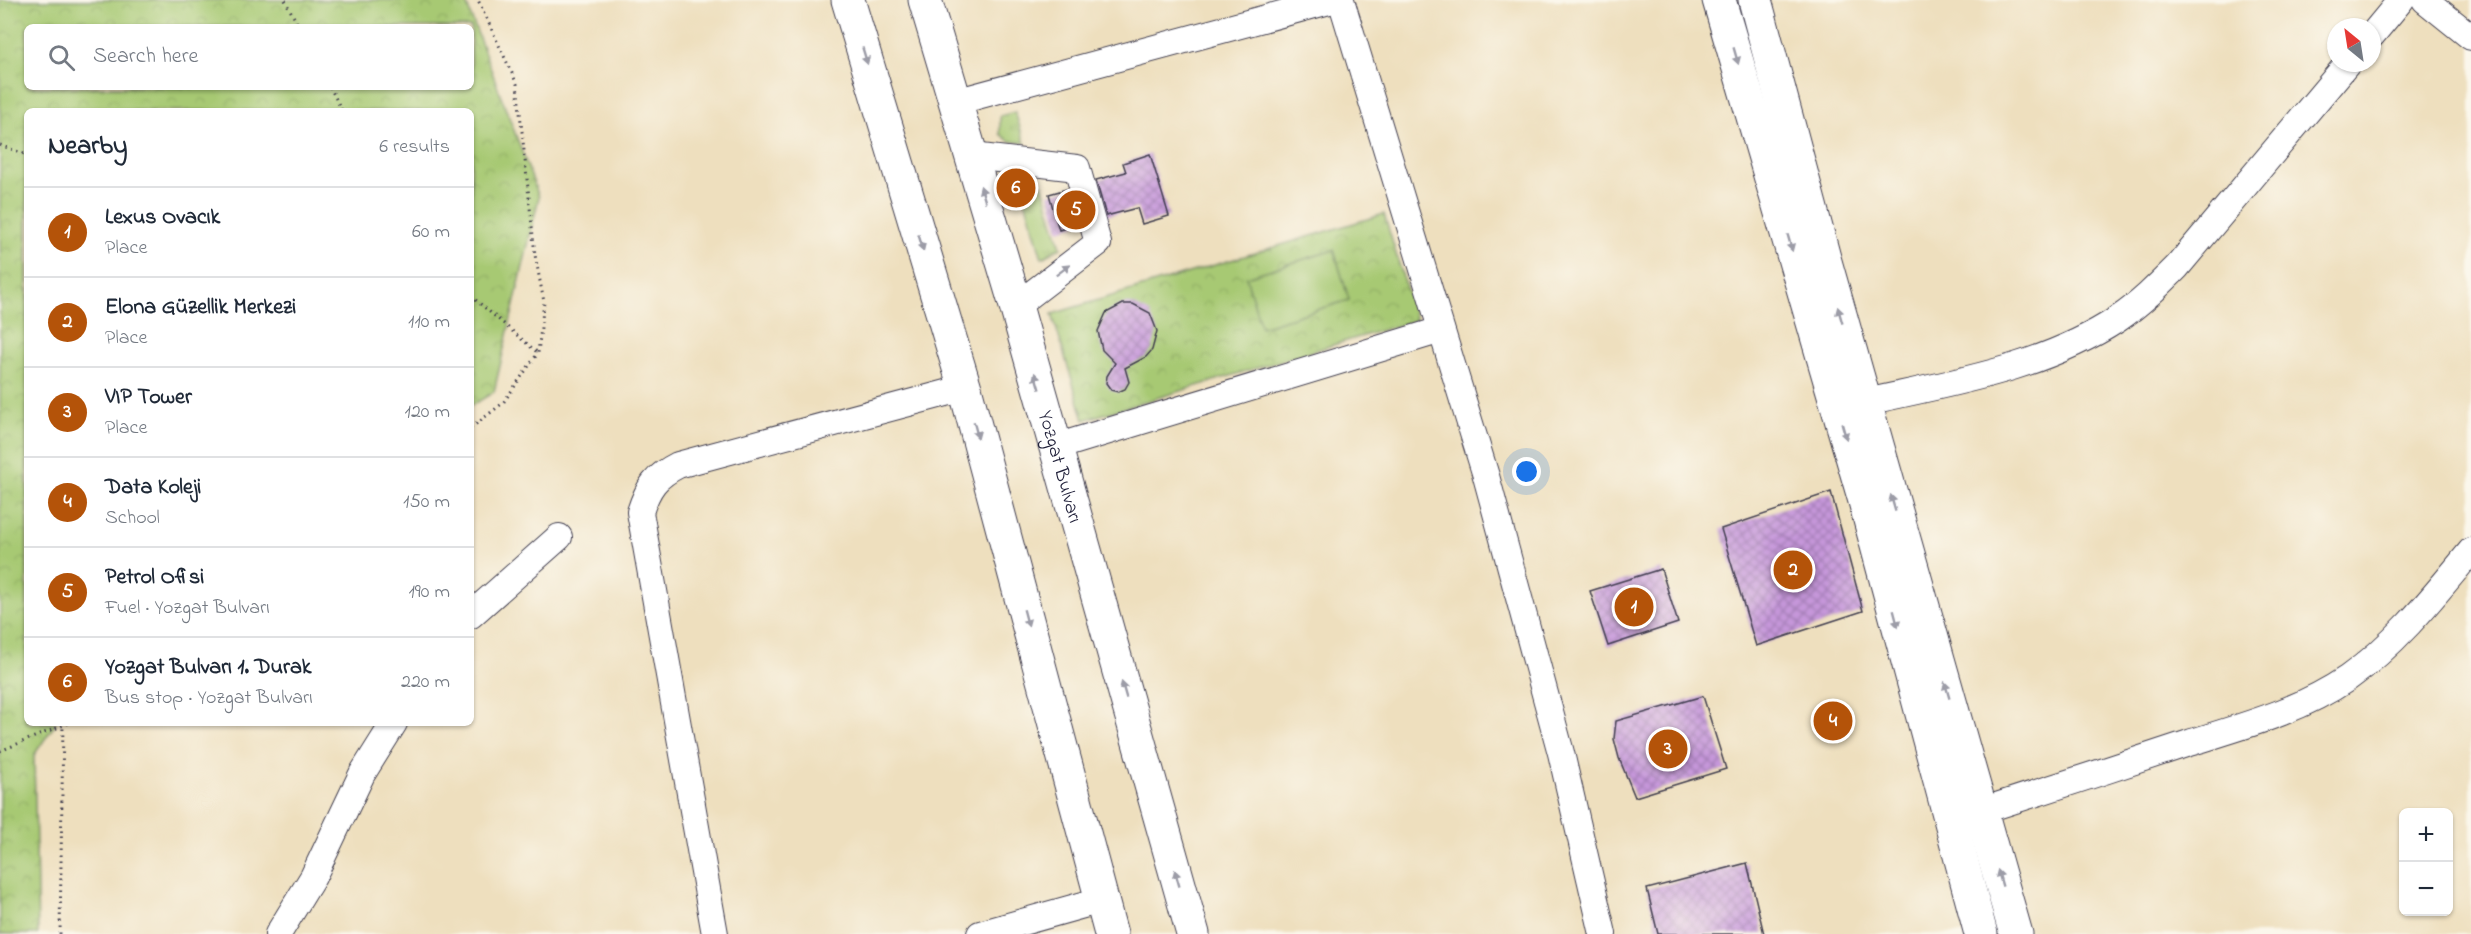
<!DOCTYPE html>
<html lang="en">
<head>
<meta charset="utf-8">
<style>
	:root { --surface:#fff; --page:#f2f2f3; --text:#1f2937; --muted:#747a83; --line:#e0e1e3; --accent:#b45309 }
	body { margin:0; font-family:"Indie Flower",sans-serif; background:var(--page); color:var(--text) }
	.controls { position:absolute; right:18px; bottom:18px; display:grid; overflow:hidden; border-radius:9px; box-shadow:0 2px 4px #0004 }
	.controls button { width:54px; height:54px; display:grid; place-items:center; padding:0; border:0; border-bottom:2px solid var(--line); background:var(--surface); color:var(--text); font:30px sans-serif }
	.compass { position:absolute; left:2327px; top:18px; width:54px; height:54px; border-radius:50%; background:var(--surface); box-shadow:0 2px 4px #0004; rotate:330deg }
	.you { position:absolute; left:1527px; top:472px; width:21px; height:21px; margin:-15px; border:4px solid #fff; border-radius:50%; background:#1a73e8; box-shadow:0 0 0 9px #1a73e833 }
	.badge { display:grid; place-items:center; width:39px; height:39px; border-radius:50%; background:var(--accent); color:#fff; font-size:20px; font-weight:700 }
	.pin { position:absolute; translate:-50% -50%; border:3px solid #fff; box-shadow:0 2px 6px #0006 }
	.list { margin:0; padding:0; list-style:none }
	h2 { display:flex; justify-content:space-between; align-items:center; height:78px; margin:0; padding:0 24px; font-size:26px }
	h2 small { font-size:20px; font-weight:400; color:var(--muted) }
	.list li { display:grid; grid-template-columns:39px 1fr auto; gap:18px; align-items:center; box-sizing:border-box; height:90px; padding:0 24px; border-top:2px solid var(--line) }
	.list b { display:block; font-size:22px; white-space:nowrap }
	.list p { margin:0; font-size:20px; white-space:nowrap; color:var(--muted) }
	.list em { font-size:20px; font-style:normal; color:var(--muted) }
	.icon { flex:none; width:33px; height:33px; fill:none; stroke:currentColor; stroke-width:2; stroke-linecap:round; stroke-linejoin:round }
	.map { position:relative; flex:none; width:2471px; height:934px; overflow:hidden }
	.search { position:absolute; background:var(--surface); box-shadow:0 2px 4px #0004; left:24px; top:24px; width:450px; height:66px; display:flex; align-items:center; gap:15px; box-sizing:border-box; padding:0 21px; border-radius:9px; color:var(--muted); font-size:22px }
	.panel { position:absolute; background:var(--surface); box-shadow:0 2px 4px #0004; left:24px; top:108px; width:450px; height:618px; border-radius:9px }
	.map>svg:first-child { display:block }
</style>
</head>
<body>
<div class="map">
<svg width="2471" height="934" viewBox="0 0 2471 934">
	<defs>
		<pattern id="grass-tufts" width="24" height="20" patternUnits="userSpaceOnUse" patternTransform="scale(1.5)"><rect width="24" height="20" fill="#a7c973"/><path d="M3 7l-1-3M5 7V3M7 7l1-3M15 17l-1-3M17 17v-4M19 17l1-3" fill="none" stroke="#8fac64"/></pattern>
		<pattern id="park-crowns" width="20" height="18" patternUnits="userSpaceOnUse" patternTransform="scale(1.5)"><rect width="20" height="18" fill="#a7c973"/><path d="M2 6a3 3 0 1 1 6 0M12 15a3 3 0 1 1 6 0" fill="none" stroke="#8fac64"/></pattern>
		<pattern id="building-cross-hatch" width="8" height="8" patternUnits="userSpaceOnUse" patternTransform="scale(1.5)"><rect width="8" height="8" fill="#c697da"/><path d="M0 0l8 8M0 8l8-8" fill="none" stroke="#a07bb2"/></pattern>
	</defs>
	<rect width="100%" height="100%" fill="#fbf7ec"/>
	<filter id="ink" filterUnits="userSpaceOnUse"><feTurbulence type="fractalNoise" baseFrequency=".0167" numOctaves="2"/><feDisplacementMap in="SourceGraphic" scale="12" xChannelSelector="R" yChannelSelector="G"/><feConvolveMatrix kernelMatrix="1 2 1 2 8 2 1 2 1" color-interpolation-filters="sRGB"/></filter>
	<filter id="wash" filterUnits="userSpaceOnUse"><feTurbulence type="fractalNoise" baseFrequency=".008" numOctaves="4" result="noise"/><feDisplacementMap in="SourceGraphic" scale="24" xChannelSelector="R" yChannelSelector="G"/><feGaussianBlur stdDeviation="1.35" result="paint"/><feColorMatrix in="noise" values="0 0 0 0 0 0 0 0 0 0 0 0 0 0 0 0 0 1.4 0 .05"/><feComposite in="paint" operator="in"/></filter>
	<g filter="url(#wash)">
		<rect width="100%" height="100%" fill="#eedfbe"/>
		<g fill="url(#grass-tufts)" stroke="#647657" stroke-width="1.5">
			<polygon points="1015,112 1025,143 1009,141 1000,134 1000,116"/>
			<polygon points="1020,183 1042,184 1061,247 1042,258"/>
		</g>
		<g fill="url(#park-crowns)" stroke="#647657" stroke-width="1.5" fill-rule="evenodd">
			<path d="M 0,0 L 465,0 L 539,197 L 494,392 L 471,406 L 471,111 L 27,111 L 27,723 L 56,723 L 34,755 L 38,934 L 0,934 ZM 27,27 L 471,27 L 471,87 L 27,87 Z"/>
			<polygon points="1384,214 1416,320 1084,420 1052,314"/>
		</g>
		<polygon fill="#a7c973" stroke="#647657" stroke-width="1.5" points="1334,250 1349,300 1261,327 1246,277"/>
		<g id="blocks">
			<g fill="url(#building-cross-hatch)">
				<polygon points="1150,154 1169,216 1142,224 1137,208 1106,216 1096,180 1126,172 1123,163"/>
				<polygon points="1067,189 1077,225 1059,230 1049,194"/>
				<polygon points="1123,304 1133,304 1150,313 1157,331 1152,350 1146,357 1125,368 1129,382 1125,389 1118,392 1111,390 1106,383 1107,376 1115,363 1102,350 1098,331 1106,313"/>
				<polygon points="1831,492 1863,611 1756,646 1721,529"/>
				<polygon points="1661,569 1678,623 1608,646 1590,591"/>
				<polygon points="1703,696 1726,769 1635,797 1619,758 1614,739 1616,721"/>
				<polygon points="1747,863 1764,934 1658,934 1647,889"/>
			</g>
		</g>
	</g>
	<g filter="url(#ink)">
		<use href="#blocks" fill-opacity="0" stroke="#413e4f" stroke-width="1.5"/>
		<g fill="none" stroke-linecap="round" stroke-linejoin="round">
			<defs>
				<g id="minor">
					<polyline points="1341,0 1486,476 1561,753 1603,934"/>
					<polyline points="2425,0 2471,37"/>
					<polyline points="2372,35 2401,0"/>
					<polyline points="955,102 1333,0"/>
					<polyline points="972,156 1077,168 1098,243 1016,306"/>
					<path d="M 1866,402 C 1951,383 2044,368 2118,319 C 2140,304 2158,286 2177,267 L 2348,63"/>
					<polyline points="1056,447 1441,330"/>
					<polyline points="471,615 559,537"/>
					<path d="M 1981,811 C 2050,789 2120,766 2189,743 C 2243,726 2300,711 2348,678 C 2397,643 2433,597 2471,551"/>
					<polyline points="278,934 313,877 362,774 394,723"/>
					<path d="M 715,934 L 640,512 C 648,487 656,476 678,465 L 965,388"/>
					<polyline points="980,934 1101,900"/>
				</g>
				<g id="major">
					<polyline points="848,0 965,388 1111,934"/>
					<path id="s1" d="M 925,0 L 1016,306 L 1193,934"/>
					<polyline points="1719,0 1865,501 1981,934"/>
					<polyline points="1755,0 1824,258 2016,934"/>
				</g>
			</defs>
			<use href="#minor" stroke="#413e4f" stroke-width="28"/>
			<use href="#major" stroke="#413e4f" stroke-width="35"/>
			<g stroke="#413e4f" stroke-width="3" stroke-dasharray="1.5 4.5" stroke-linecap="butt">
				<polyline points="285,0 299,27"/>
				<polyline points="330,87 342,111"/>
				<polyline points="0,145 27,155"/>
				<polyline points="471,296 538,353"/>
				<polyline points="471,428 503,403 538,353 544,302 535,255 517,84 478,0"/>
				<polyline points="0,751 69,723"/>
				<polyline points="60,934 63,723"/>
			</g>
			<use href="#minor" stroke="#fff" stroke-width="26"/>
			<use href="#major" stroke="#fff" stroke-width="33"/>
		</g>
		<defs><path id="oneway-solid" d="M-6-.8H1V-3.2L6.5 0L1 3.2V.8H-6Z" transform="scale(1.5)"/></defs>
		<g fill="#9c9ca7">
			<use href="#oneway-solid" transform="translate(865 56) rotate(73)"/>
			<use href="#oneway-solid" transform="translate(1736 56) rotate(74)"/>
			<use href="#oneway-solid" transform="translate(983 194) rotate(-107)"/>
			<use href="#oneway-solid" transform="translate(921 243) rotate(73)"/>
			<use href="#oneway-solid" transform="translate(1790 243) rotate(74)"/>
			<use href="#oneway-solid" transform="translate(1063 270) rotate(-37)"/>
			<use href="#oneway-solid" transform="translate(1840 315) rotate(-106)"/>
			<use href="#oneway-solid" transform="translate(1037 381) rotate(-106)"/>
			<use href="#oneway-solid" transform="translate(976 430) rotate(75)"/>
			<use href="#oneway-solid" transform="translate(1844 431) rotate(74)"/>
			<use href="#oneway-solid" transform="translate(1893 503) rotate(-106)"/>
			<use href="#oneway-solid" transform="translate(1026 618) rotate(75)"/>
			<use href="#oneway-solid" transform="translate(1896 619) rotate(75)"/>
			<use href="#oneway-solid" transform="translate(1124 690) rotate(-106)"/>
			<use href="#oneway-solid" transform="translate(1947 690) rotate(-106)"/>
			<use href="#oneway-solid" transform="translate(1177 878) rotate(-106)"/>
			<use href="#oneway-solid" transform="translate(2000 878) rotate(-106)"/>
		</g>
	</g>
	<g text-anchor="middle" stroke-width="5" stroke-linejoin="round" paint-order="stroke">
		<g font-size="20" fill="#22223b" stroke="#fbf7ec">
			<text dy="7" stroke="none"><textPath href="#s1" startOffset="486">Yozgat Bulvarı</textPath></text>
		</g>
	</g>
</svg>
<div class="controls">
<button>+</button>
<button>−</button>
</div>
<svg class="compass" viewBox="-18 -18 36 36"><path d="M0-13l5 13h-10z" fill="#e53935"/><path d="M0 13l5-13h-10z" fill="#747a83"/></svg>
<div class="you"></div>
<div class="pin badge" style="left:1634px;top:607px">1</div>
<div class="pin badge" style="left:1793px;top:570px">2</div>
<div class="pin badge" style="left:1668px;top:749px">3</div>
<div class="pin badge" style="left:1833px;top:721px">4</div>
<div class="pin badge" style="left:1076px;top:210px">5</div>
<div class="pin badge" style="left:1016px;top:188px">6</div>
<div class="search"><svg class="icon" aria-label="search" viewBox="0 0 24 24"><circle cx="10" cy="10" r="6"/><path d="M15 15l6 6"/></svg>Search here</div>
<section class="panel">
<h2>Nearby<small>6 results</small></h2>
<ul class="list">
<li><span class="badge">1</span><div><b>Lexus Ovacık</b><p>Place</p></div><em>60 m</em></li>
<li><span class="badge">2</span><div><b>Elona Güzellik Merkezi</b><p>Place</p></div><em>110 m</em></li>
<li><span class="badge">3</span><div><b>VIP Tower</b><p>Place</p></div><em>120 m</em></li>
<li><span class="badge">4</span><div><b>Data Koleji</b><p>School</p></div><em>150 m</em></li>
<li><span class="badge">5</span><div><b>Petrol Ofisi</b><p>Fuel · Yozgat Bulvarı</p></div><em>190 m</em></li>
<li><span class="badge">6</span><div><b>Yozgat Bulvarı 1. Durak</b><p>Bus stop · Yozgat Bulvarı</p></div><em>220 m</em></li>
</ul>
</section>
</div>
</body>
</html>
